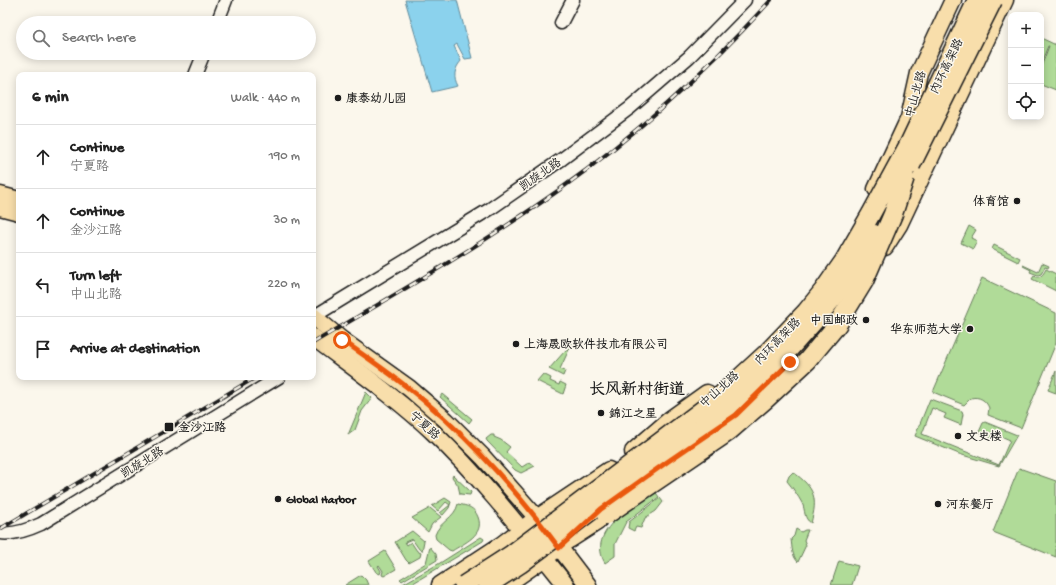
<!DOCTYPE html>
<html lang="en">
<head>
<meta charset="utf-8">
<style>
	:root { --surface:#fff; --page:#f2f2f2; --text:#222; --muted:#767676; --line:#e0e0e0 }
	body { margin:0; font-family:"Gochi Hand","LXGW WenKai TC",sans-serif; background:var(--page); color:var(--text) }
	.controls { position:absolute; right:12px; top:12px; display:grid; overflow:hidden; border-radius:8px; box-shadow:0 2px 10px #0003 }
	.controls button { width:36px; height:36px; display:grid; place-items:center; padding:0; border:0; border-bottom:1px solid var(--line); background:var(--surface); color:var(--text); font:20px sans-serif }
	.stop { position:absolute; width:12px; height:12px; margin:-9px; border:3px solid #ea580c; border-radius:50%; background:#fff }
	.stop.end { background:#ea580c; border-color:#fff; box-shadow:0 1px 4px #0008 }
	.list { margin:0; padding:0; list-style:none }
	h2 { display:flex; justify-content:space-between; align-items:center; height:52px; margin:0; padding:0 16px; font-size:17px }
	h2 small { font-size:13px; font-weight:400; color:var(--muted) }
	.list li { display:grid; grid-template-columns:26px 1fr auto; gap:12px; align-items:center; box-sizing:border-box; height:64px; padding:0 16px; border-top:1px solid var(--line) }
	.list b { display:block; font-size:15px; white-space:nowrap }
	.list p { margin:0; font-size:13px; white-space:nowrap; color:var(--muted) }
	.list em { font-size:13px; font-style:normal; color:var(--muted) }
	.icon { flex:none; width:22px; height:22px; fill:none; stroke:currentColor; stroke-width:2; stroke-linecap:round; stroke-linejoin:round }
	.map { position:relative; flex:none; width:1056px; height:585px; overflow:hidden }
	.search { position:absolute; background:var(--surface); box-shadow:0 2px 10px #0003; left:16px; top:16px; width:300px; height:44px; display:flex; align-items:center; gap:10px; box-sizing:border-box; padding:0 14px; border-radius:22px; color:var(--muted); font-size:15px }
	.panel { position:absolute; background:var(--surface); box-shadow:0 2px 10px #0003; left:16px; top:72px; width:300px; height:308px; border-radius:8px }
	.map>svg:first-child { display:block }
</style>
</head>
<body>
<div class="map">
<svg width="1056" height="585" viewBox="0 0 1056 585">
	<rect width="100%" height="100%" fill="#fbf7ec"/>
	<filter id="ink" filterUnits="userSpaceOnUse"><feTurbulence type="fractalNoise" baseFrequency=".025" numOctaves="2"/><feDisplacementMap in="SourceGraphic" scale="8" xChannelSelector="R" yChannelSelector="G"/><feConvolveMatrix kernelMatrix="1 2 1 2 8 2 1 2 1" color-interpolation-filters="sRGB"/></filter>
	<g filter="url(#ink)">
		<g fill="#b0db98" stroke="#667c5a">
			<polygon points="1041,38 1056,45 1056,90 1041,84 1041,67 1049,46 1048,46 1041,63"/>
			<polygon points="969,226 976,230 971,238 977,241 973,249 961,243"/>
			<polygon points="994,245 1020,258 1018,262 992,249"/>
			<polygon points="1042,263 1049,266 1048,268 1045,267 1041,274 1038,275 1030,272 1031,270 1023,266 1023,265 1038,272"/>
			<path d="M 1046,269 L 1056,274 L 1056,291 L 1032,279 L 1034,276 C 1040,279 1043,275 1046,269 Z"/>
			<path d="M 982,278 L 1056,313 L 1056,343 L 1021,428 L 988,415 L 989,408 C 986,400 979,396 971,398 L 964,405 L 933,392 Z"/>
			<polygon points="572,343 560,369 565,371 563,376 549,369"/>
			<polygon points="1056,371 1056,393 1048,390"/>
			<polygon points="543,374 551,378 550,381 559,385 560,382 566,385 563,394 537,381"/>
			<polygon points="366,392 372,398 362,411 355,430 348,435"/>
			<polygon points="442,394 472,419 469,423 440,397"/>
			<polygon points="930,399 962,411 963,414 961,425 944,418 946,414 932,408 922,434 999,465 1010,440 996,434 994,439 979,432 983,423 985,422 1017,435 999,466 959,454 915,436"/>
			<polygon points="491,435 494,435 494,437 501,440 510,447 506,452 522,467 530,462 535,466 521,473 515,470 487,441 486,439"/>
			<polygon points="1019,468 1056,481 1056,557 993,532"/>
			<path d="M 793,472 C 815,488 818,498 811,523 C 803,518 806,511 802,503 C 798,496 793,488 787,481 L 789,476 Z"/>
			<polygon points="453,475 471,492 470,495 460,494 458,485 452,477"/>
			<path d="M 654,490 L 659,497 L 626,522 L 615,544 L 615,556 L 605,563 C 586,531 633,506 654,490 Z"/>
			<polygon points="445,498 451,502 449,508 443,515 440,513 450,505 446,502 438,511 432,506"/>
			<polygon points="660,498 663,502 656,511 645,518 641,528 636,527 634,531 628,528 629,522"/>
			<path d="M 458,504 C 468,506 474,507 478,517 C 485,535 464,543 452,551 L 449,550 L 436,539 L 435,535 C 439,522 455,518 458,504 Z"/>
			<polygon points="430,508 441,517 432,524 428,532 412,518"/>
			<path d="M 796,529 L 801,532 L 805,530 L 808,530 L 804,540 L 806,545 L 798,562 C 792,556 792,547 791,539 L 794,536 Z"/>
			<polygon points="412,531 424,541 422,551 419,549 412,539 405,542 407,545 411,542 417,551 421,553 420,557 409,563 406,560 395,542"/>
			<polygon points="481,537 484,539 483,541 410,585 401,585 440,563"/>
			<polygon points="430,547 436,554 437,560 402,581 400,579 426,563"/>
			<polygon points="385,551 396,569 384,576 382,575 383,571 379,565 378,566 381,571 380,574 376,572 369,561"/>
			<polygon points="839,561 858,566 852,585 831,585"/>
			<polygon points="361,575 366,580 368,585 345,585"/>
		</g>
		<path fill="#8bd2ed" stroke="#5f8999" d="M 405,0 L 457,0 L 472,58 L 465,59 L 457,44 L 454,46 L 461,61 C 454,69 453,77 458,86 L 432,92 Z"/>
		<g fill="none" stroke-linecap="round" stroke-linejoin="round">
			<defs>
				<g id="minor">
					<polyline points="217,23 226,0"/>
					<polyline points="561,23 573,0"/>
					<polyline points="195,75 204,53"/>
					<polyline points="313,317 490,209 562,159 630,108 689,57 745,0"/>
					<path d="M 0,533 C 14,535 28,530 41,524 L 279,377"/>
				</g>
				<g id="major">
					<polyline points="876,189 909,118 919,73 953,0"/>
					<polyline points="0,195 19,200"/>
					<polyline points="0,207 19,212"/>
					<polyline points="885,247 899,225 1005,0"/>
					<polyline points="313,316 342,340 409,388 446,420 483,457 537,518 588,585"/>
					<path d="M 313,337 C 354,368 397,398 434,433 C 483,480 524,533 566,585"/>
					<polyline points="799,352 823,325 837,305"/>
					<polyline points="694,444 737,415 789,362 817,346"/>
					<polyline points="440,585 501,545 537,518 609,470"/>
					<polyline points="506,585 559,548 578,531"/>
				</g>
				<g id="highway">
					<polyline points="634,452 672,419 707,394"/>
					<polyline points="569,539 597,521"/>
				</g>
			</defs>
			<use href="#minor" stroke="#1c1c1c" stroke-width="15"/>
			<use href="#major" stroke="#1c1c1c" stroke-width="19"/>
			<use href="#highway" stroke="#1c1c1c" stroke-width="21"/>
			<use href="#minor" stroke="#fbf7ec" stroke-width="12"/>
			<use href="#major" stroke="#f8deab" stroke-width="16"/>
			<use href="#highway" stroke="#f8deab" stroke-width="18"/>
			<defs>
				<g id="rail">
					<path d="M 313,343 C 396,294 480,246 559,190 C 636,135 707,70 771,0"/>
					<polyline points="0,529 256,377"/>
				</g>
			</defs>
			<use href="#rail" stroke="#1c1c1c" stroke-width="4"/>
			<use href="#rail" stroke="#fbf7ec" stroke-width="2.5" stroke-dasharray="8" stroke-linecap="butt"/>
			<defs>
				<g id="highway-bridge">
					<polyline points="911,165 993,0"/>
					<polyline points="606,515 728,432 766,399 807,361 837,325 864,281 893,214 905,177"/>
					<polyline points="464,585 512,554 717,399 766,354 806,312 823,291 844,261 871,214 909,144 977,0"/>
					<polyline points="488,585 520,564 727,409 776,364 815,320 833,298 855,268 874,234"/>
				</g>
			</defs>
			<use href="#highway-bridge" stroke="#1c1c1c" stroke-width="21" stroke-linecap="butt"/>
			<use href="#highway-bridge" stroke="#f8deab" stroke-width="18"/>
		</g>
	</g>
	<g fill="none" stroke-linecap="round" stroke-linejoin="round" filter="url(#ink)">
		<path stroke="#ea580c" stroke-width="5" d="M 342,340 C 378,365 414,390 446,420 C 488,459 526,503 559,548 L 601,509 L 667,462 L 736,415 L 790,362"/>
	</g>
	<g fill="#1c1c1c" stroke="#fbf7ec" stroke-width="1.5">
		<circle cx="338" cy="98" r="4"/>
		<circle cx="1017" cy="201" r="4"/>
		<circle cx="866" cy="320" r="4"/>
		<circle cx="970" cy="329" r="4"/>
		<circle cx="516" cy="344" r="4"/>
		<circle cx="601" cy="413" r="4"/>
		<rect x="164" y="422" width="10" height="10" rx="2"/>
		<circle cx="958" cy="436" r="4"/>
		<circle cx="278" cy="499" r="4"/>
		<circle cx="938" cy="504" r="4"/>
	</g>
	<g text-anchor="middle" stroke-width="3" stroke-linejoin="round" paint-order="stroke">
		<g font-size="12" fill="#1c1c1c" stroke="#fbf7ec">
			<text transform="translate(946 66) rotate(-64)" y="4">内环高架路</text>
			<text transform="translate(915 94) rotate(-74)" y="4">中山北路</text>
			<text transform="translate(540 174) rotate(-35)" y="4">凯旋北路</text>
			<text transform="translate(777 341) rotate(-46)" y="4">内环高架路</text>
			<text transform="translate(719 389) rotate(-42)" y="4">中山北路</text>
			<text transform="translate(425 425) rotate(42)" y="4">宁夏路</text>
			<text transform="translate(142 462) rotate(-32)" y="4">凯旋北路</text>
		</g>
		<g font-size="12" font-weight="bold" fill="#1c1c1c" stroke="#fbf7ec" text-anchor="start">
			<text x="346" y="102">康泰幼儿园</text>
			<text x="1009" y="205" text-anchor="end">体育馆</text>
			<text x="858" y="324" text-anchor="end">中国邮政</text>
			<text x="962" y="333" text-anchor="end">华东师范大学</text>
			<text x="524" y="348">上海晟欧软件技术有限公司</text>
			<text x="609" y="417">錦江之星</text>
			<text x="178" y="431">金沙江路</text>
			<text x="966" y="440">文史楼</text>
			<text x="286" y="503">Global Harbor</text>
			<text x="946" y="508">河东餐厅</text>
		</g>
		<g font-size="16" font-weight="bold" fill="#1c1c1c" stroke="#fbf7ec">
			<text x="637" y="394">长风新村街道</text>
		</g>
	</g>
</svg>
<div class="controls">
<button>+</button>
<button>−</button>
<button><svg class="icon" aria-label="locate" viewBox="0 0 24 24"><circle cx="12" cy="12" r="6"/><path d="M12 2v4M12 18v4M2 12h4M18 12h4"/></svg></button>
</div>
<div class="stop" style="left:342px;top:340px"></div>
<div class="stop end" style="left:790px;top:362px"></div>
<div class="search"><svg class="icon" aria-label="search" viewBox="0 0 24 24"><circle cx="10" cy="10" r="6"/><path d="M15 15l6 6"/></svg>Search here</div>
<section class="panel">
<h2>6 min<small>Walk · 440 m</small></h2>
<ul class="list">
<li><svg class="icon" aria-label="ahead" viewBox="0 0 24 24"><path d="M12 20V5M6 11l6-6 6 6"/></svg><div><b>Continue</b><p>宁夏路</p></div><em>190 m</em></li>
<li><svg class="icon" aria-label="ahead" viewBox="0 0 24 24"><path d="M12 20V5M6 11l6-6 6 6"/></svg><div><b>Continue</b><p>金沙江路</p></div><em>30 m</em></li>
<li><svg class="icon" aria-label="left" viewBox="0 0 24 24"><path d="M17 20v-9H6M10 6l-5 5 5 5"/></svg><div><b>Turn left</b><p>中山北路</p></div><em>220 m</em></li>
<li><svg class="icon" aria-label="arrive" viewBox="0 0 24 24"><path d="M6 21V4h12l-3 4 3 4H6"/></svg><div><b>Arrive at destination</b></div></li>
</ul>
</section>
</div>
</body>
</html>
